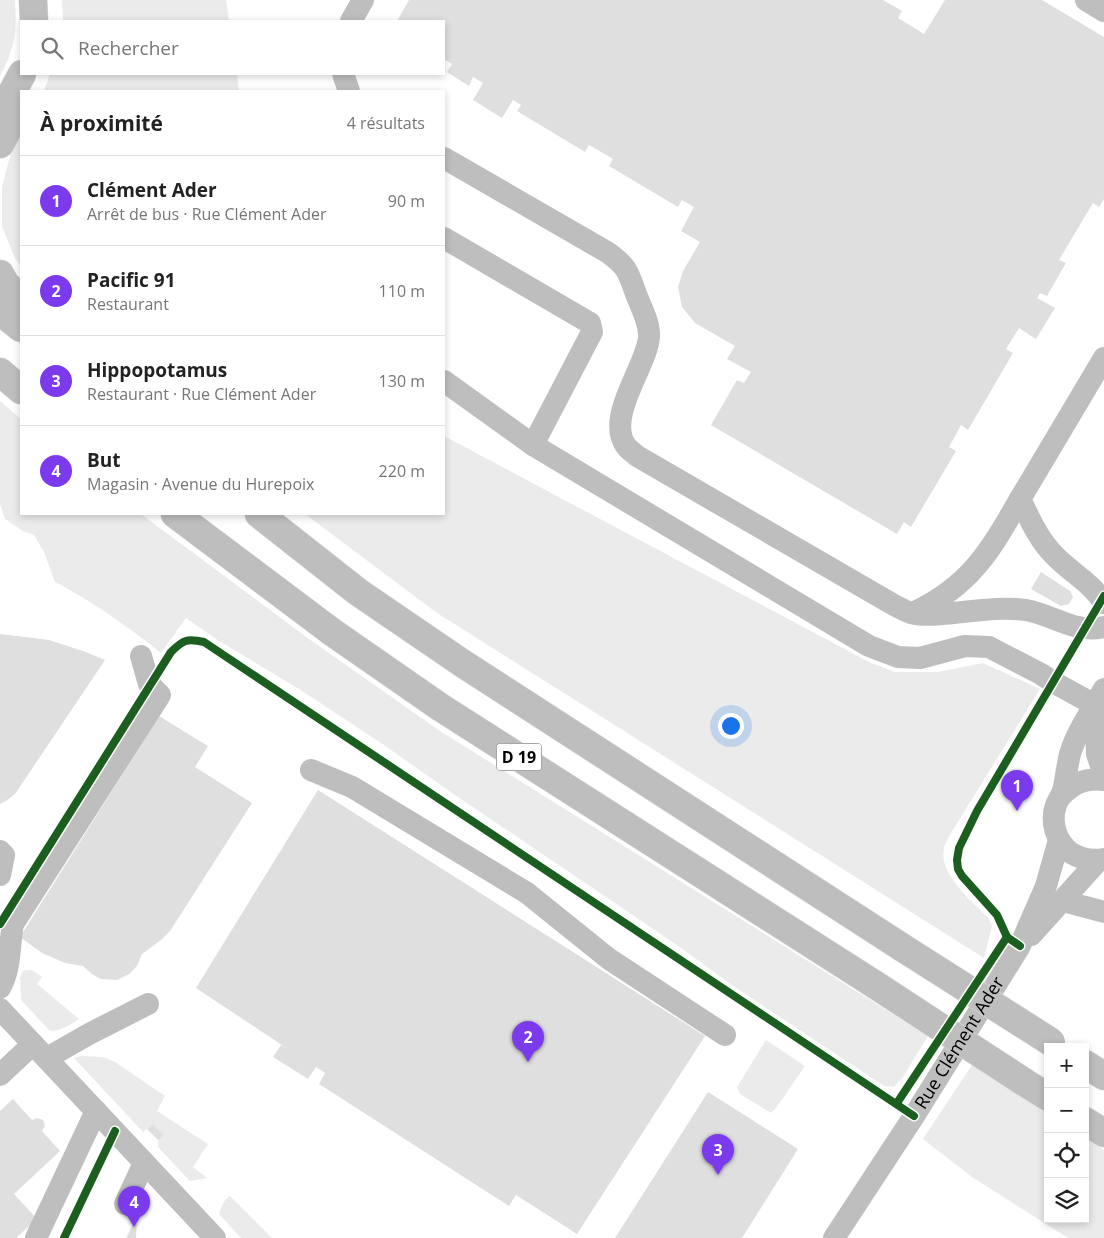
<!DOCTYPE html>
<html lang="fr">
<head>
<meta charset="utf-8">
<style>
	:root { --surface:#fff; --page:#f6f6f6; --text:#222; --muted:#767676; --line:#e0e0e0; --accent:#7c3aed }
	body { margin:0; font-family:"Open Sans",sans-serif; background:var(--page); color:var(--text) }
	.controls { position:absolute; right:15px; bottom:15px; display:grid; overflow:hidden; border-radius:0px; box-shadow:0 2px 8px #0003 }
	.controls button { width:45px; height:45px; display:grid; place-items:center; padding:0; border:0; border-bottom:1px solid var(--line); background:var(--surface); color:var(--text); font:25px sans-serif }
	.you { position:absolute; left:730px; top:725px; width:18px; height:18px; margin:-12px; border:4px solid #fff; border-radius:50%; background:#1a73e8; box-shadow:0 0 0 8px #1a73e833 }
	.badge { display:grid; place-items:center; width:32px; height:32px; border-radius:50%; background:var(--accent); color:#fff; font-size:16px; font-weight:700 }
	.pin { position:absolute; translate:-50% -41px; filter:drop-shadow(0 1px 2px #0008) }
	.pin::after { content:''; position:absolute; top:26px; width:18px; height:15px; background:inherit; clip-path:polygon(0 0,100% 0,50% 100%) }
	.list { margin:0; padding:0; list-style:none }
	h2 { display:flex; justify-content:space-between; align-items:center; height:65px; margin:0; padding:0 20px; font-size:21px }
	h2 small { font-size:16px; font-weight:400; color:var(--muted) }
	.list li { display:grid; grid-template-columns:32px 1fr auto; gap:15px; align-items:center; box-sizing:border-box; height:90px; padding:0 20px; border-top:1px solid var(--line) }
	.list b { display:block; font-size:19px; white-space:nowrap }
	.list p { margin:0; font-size:16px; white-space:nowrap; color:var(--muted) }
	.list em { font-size:16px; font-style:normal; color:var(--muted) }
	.icon { flex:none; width:28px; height:28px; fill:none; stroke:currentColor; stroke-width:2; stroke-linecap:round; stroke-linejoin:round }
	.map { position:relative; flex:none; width:1104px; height:1238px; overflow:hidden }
	.search { position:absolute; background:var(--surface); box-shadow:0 2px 8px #0003; left:20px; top:20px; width:425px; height:55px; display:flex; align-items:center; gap:12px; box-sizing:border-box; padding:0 18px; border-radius:0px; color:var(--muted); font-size:19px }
	.panel { position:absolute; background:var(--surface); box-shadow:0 2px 8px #0003; left:20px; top:90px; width:425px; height:425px; border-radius:0px }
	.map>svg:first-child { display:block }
</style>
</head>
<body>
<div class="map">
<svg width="1104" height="1238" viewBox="0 0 1104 1238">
	<rect width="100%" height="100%" fill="#fff"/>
	<g fill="#ebebeb">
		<path d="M 0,0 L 15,0 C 17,33 15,47 0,76 Z"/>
		<polygon points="62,0 226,0 229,21 63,21"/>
		<polygon points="50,74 237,74 239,91 44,91"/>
		<polygon points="21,131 21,267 14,256 2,226 2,187 12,148"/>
		<path d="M 0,401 L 21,419 L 21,514 L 141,514 L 309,639 L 440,731 L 928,1036 L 903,1077 L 894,1087 L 884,1086 L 736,988 L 677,945 L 455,795 L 381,743 L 299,689 L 216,639 L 186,618 L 161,653 C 128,627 94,602 55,582 L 44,552 L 34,535 L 23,531 L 5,519 L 0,504 Z"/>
		<path d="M 444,436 L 871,663 L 895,672 L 938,672 L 983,663 L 1040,689 L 948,838 C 947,841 944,845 944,849 C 938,874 974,903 989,919 L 992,926 L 984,958 L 437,613 L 305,514 L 444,514 Z"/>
		<path d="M 27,970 L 32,970 L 42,977 L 37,984 L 79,1019 C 70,1025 61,1031 50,1031 L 21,1000 L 20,977 L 23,971 Z"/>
		<polygon points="766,1040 805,1066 776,1108 771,1113 740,1094 737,1087"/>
		<polygon points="81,1056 103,1057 115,1062 165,1096 157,1111 208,1144 193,1167 207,1178 190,1181 158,1147 158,1140 163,1135 153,1124 143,1132 74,1058"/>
		<polygon points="972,1065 1048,1114 1048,1219 1085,1219 1085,1138 1104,1150 1104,1238 1068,1238 972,1177 923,1139"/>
		<path d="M 230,1196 L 272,1238 L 241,1238 L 219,1214 C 222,1207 223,1200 230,1196 Z"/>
	</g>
	<g fill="#dfdfdf">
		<polygon points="409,0 883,0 902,11 898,18 924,34 945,0 1042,0 1104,37 1104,199 1099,207 1093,203 1059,260 1066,263 1047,296 1040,293 1037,298 1055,308 1036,339 1019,328 1006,349 1013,353 968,430 961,425 949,447 956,451 911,527 904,522 897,534 711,425 737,380 744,383 751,372 727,359 735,346 695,323 682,307 678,287 683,271 700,242 681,231 694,207 682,200 678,207 609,166 613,159 589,145 585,152 517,111 521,105 513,100 502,118 473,100 483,83 473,77 469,86 447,72 452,64 444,59 444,21 397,21"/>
		<polygon points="1041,572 1070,591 1073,597 1069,604 1061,606 1031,589"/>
		<polygon points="0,634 49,640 83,651 105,660 15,794 6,801 0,804"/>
		<polygon points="159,716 208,746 195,767 252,803 170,931 161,940 142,954 137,966 129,974 117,980 101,979 92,974 83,966 65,963 42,953 20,937"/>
		<polygon points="318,790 705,1036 577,1234 516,1195 509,1206 319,1084 325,1073 316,1067 308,1079 273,1057 281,1045 288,1049 196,988"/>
		<polygon points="708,1092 798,1149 742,1238 615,1238"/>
		<polygon points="13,1099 32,1120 37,1118 43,1120 45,1126 42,1131 60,1151 14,1194 37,1219 16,1238 0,1238 0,1111"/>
		<polygon points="153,1124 164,1135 158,1140 147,1129"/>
		<polygon points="137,1216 136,1238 126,1238"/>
	</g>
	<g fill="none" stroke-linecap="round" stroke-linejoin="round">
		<defs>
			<g id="major">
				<polyline points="0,311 21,328"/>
				<polyline points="0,372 21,390"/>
				<polyline points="175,514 332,632 440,707 874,984"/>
				<polyline points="259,514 358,592 462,663 903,948"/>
				<polyline points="1085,1064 1104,1076"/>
				<polyline points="1024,1082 1048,1097"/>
				<polyline points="1085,1121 1104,1133"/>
			</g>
			<g id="highway">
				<polyline points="33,0 34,21"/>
				<polyline points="0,111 5,106 22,74"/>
				<polyline points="0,144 21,105"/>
				<polyline points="0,274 5,283 21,300"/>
			</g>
		</defs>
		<use href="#major" stroke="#dbdbdb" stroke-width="29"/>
		<use href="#highway" stroke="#dbdbdb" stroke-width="29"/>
		<g stroke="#bebebe" stroke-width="22">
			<polyline points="1086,0 1104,11"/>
			<polyline points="351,21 363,0"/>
			<polyline points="343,74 349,91"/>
			<path d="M 444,158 L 607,252 C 627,266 628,271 636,294 C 641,307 650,323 649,337 C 647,366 605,417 626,446 C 629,450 634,453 637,456 L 894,605 C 900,608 905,611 911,613 C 921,616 932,615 942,614 C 969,612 999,606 1026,610 C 1054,615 1075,634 1104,627"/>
			<polyline points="444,238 590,323 592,332 533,445"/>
			<path d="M 1104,358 L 1020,499 C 1030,519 1038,539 1054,555 C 1070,572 1092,583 1104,603"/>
			<polyline points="444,381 533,445 869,646 898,657 920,658 965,646 989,647 1041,674 1053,682 1095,705"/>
			<path d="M 915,612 C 971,585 990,551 1020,499"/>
			<path d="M 1104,689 C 1092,710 1077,731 1070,754 C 1067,766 1066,779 1063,791 C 1061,796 1058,800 1056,805 C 1050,822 1056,842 1071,853 C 1081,859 1093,861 1104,859"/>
			<polyline points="1095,705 1097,754 1104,775"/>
			<polyline points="311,770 352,787 527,893 609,959 725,1035"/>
			<path d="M 1062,795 C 1075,782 1086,778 1104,780"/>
			<polyline points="0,851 4,855 0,875"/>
			<polyline points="1063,901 1104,912"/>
			<polyline points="1031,935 1099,860"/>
			<path d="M 0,988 C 11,969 9,945 13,924 L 160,695 L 149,684 L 141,656"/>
			<polyline points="0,1009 215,1238"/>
			<polyline points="47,1058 89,1034 148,1004"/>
			<polyline points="0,1075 33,1044"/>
			<polyline points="125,1204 144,1163"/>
			<polyline points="36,1238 96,1111"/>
			<path id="s1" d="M 834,1238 L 914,1116 L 1020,946 L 1046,886 L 1059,840"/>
		</g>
		<use href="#major" stroke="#bebebe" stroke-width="28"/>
		<use href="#highway" stroke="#bebebe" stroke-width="28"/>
		<defs>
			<g id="major-bridge">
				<polyline points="903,948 1051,1042"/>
				<polyline points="874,984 1024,1082"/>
			</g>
		</defs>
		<use href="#major-bridge" stroke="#dbdbdb" stroke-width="29" stroke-linecap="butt"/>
		<use href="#major-bridge" stroke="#bebebe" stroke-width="28"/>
		<defs>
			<g id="cycleway">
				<path d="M 0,924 L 171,652 C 183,640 187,638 204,642 L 914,1116"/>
				<polyline points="1020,946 1007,937 997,915 962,876 958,869 957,860 959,848 977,811 1104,596"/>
				<polyline points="897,1103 1007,937"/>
				<polyline points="64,1238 115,1131"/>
			</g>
		</defs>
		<use href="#cycleway" stroke="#fff" stroke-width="11"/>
		<use href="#cycleway" stroke="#1b5e20" stroke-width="8"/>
	</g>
	<g text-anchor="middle" stroke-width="5" stroke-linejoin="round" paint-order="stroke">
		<rect fill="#fff" stroke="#4c4c4c" stroke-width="1" x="496.5" y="743.5" width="45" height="27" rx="4"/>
		<g font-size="16" font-weight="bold" fill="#000">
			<text x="519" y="763">D 19</text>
		</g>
		<g font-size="18" fill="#000" stroke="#fff">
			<text dy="6" stroke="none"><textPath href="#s1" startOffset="232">Rue Clément Ader</textPath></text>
		</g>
	</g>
</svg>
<div class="controls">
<button>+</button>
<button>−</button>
<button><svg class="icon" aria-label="locate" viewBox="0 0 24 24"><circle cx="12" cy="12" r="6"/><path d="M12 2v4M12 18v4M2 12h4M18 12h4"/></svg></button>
<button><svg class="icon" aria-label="layers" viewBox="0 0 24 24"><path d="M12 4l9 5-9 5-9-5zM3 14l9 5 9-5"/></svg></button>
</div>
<div class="you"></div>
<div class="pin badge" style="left:1017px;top:811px">1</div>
<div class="pin badge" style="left:528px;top:1062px">2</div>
<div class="pin badge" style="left:718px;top:1175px">3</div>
<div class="pin badge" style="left:134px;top:1227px">4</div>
<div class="search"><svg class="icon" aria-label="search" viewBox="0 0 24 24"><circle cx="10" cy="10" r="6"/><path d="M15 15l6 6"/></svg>Rechercher</div>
<section class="panel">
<h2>À proximité<small>4 résultats</small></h2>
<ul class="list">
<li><span class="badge">1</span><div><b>Clément Ader</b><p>Arrêt de bus · Rue Clément Ader</p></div><em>90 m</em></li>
<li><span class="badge">2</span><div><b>Pacific 91</b><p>Restaurant</p></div><em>110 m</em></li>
<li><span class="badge">3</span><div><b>Hippopotamus</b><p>Restaurant · Rue Clément Ader</p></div><em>130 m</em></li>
<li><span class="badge">4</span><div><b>But</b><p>Magasin · Avenue du Hurepoix</p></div><em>220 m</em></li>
</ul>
</section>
</div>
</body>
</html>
